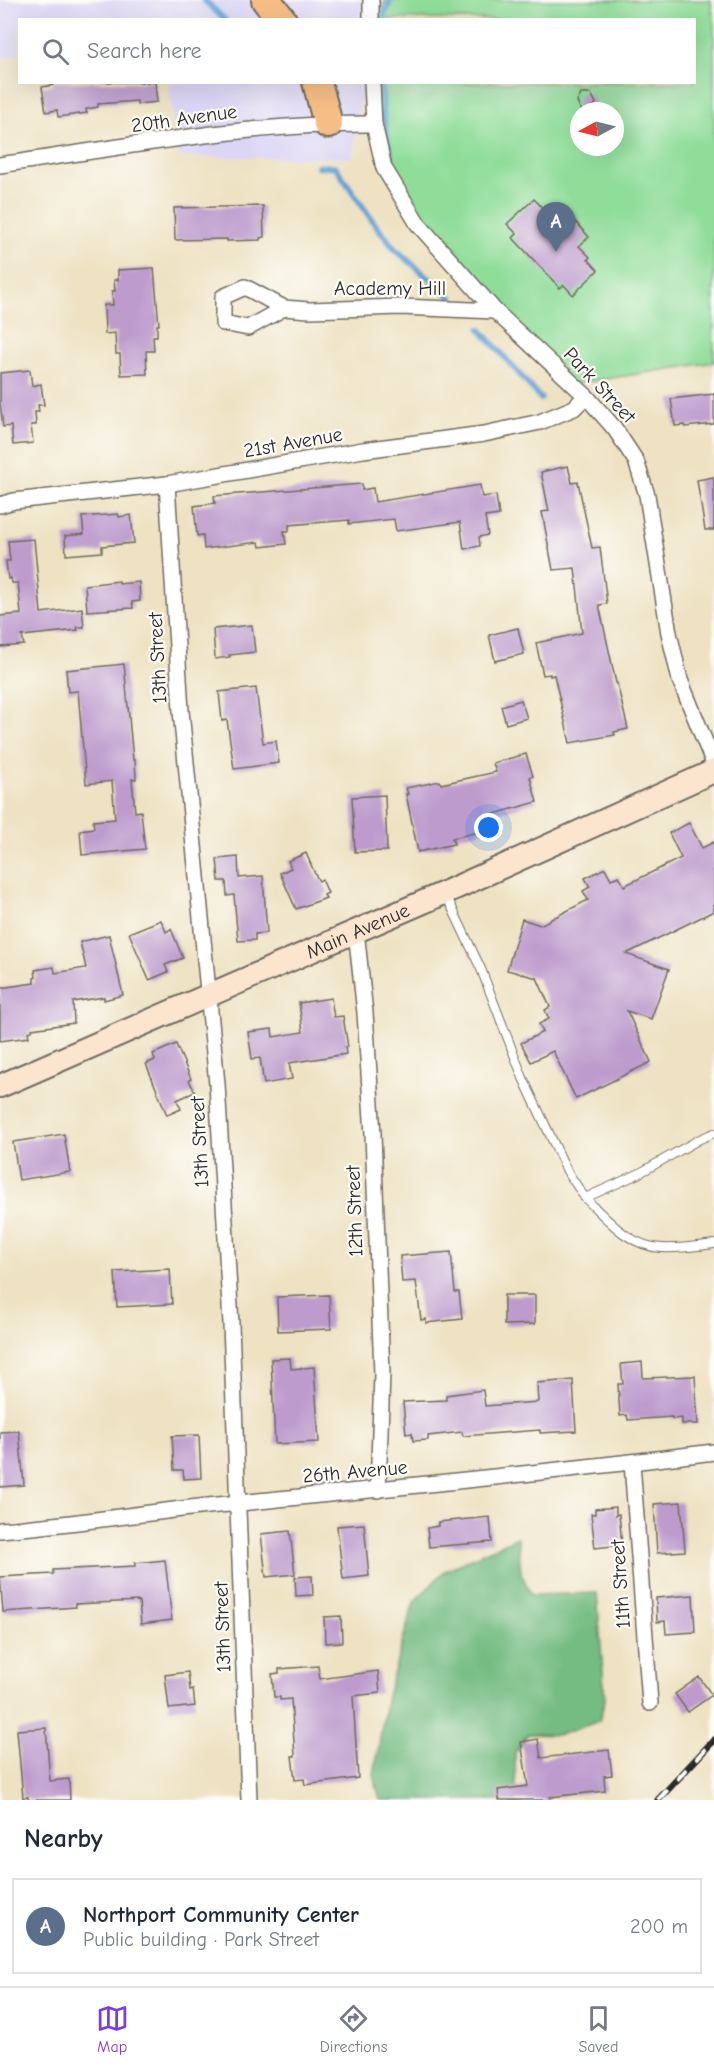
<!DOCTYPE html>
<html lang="en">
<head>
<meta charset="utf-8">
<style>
	:root { --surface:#fff; --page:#f6f6f7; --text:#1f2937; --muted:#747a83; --line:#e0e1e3; --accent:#7c3aed }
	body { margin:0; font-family:"Comic Neue",sans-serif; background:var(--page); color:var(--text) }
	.compass { position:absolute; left:570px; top:102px; width:54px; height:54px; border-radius:50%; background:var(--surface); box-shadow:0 6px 24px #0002; rotate:263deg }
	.you { position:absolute; left:489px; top:828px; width:21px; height:21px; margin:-15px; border:4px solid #fff; border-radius:50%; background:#1a73e8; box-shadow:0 0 0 9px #1a73e833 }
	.badge { display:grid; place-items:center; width:39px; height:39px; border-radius:50%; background:var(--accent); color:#fff; font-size:20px; font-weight:700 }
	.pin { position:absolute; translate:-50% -50px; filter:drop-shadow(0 2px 3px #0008) }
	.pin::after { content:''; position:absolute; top:32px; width:21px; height:18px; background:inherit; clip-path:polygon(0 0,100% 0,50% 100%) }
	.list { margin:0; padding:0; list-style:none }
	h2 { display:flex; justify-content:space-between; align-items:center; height:78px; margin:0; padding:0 24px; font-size:26px }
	h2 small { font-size:20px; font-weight:400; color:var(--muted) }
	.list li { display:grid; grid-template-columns:39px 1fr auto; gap:18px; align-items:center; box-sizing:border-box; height:96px; margin:0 12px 12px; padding:0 12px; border:2px solid var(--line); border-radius:0px }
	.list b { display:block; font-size:22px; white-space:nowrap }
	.list p { margin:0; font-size:20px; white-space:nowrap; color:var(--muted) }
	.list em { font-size:20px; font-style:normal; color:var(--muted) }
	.icon { flex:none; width:33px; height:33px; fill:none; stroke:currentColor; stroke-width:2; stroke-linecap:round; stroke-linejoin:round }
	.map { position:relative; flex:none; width:714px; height:1800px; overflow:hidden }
	.search { position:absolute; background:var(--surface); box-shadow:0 6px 24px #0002; left:18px; right:18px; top:18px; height:66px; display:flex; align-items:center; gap:15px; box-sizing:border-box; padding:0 21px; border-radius:0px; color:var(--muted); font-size:22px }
	.sheet { height:186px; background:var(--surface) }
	nav { display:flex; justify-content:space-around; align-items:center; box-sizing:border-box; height:84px; border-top:2px solid var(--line); background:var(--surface); font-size:16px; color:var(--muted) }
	nav a { display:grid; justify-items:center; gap:3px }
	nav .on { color:var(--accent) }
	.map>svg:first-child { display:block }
</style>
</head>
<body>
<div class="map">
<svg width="714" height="1800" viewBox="0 0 714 1800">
	<rect width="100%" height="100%" fill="#fdfcf7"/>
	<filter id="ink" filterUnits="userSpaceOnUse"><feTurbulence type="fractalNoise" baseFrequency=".0167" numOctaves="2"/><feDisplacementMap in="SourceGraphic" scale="12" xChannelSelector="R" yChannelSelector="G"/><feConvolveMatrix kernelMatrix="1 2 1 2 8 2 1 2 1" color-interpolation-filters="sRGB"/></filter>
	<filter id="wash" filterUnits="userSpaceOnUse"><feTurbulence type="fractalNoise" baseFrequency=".008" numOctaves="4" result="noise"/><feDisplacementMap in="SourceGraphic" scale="24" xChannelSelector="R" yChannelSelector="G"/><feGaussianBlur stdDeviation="1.35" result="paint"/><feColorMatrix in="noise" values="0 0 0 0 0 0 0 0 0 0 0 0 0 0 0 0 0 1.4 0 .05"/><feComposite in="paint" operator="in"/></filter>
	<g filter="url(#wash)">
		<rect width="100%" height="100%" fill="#eee2c3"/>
		<g fill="#dcd6f6">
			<polygon points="0,0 386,0 375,19 20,20 19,55 0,58"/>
			<polygon points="168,83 363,83 352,158 179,157"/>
		</g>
		<path fill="#90dd9a" stroke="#5e8462" stroke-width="1.5" fill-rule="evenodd" d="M 386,0 L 710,0 L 714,18 L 714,362 L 573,384 L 495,311 L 384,168 L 372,83 L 694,82 L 694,20 L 375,19 ZM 579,111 L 615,111 L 615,147 L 579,147 Z"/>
		<polygon fill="#74bc82" stroke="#507456" stroke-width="1.5" points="518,1537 521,1573 531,1595 597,1593 605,1700 599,1721 560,1735 528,1734 515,1752 516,1800 380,1800 374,1775 387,1696 414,1602 446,1570"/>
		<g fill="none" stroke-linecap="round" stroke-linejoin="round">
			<g stroke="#63a1d5" stroke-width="6">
				<polyline points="204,0 225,20"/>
				<polyline points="382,20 391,0"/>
				<path d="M 382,82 C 382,112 384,127 391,155"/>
				<polyline points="318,167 335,166 374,223 395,249 452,298"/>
				<polyline points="480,329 541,399"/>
			</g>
		</g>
		<g id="blocks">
			<g fill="#bd9ccd">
				<polygon points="53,82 155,82 157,102 137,104 137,101 98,104 98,107 86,109 87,113 58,117 57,110 46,112 42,87 53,85"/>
				<polygon points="581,94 591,94 596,103 590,111 581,110 577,102"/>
				<polygon points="534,199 556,222 567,212 589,237 579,246 590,257 588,259 598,270 573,295 564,285 560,288 513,238 517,234 507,224"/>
				<polygon points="263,206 264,237 260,238 260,240 227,241 227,239 175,240 174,208"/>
				<polygon points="154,268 159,325 157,325 157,336 153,336 154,351 146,351 147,374 121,375 120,354 116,354 115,333 105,334 104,305 113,305 112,291 115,291 114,280 118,280 118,270"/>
				<polygon points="30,370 32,386 41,384 44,405 38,405 39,412 35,412 36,425 31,425 33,443 13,445 11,426 3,427 0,403 0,373"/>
				<polygon points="714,394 714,424 685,427 684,425 675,426 671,399"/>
				<polygon points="568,466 572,483 578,482 592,548 600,547 607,604 599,605 616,683 617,683 628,729 614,732 615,735 570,743 554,675 550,676 550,674 543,675 536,643 582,633 575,568 553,570 542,512 549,511 541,472"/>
				<polygon points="714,477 714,530 705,530 697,480"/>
				<polygon points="362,484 362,490 373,488 375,502 480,485 482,497 496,495 499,515 485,517 488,535 479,537 480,546 464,549 460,522 396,531 394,519 349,524 349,520 289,525 289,531 284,531 286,544 260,547 259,542 204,549 203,535 197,536 194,506 215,503 214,496"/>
				<polygon points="118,514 119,517 131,515 134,543 102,546 102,552 66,555 65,536 84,534 82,517"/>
				<polygon points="34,539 41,613 82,608 84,627 77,627 78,630 22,636 24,645 0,647 0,616 21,614 18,583 12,583 11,578 8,579 6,561 10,561 8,541"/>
				<polygon points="119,581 119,584 139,582 140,601 132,602 133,608 87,611 85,585"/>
				<polygon points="252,625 255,652 229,655 230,657 215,659 213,629"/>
				<polygon points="518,628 524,654 495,661 489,635"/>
				<polygon points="124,664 133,760 135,760 136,779 132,779 135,812 141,811 145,849 82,855 80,830 94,828 93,821 115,819 112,781 86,784 78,691 68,692 66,670"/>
				<polygon points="256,688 263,743 276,741 279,763 234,769 227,720 222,721 219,692"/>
				<polygon points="521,700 527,718 506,724 501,706"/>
				<polygon points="526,754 533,776 530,777 537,802 494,814 495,821 492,822 493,829 452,838 454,844 418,852 406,794 408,794 406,788 440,781 441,784 496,772 493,763"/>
				<polygon points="385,795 387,851 355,852 352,797"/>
				<polygon points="689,823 702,848 714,842 714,911 626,954 669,969 651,1019 627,1011 651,1062 576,1099 553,1051 531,1062 521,1043 543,1032 539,1024 549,1019 545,1010 550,1007 537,978 507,970 522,919 540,925 588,900 583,891 590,887 585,878 605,868 611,879 619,876 624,886 681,858 669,833"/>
				<polygon points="306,853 315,874 319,881 322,879 328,893 324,895 326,898 296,909 280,873 291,868 288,861"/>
				<polygon points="238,857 239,878 263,876 267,933 255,934 255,940 238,941 234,895 227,896 226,881 219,881 217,859"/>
				<polygon points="161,920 166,932 171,929 183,958 165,965 168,972 149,980 129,933"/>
				<polygon points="109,935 123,995 104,1000 104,997 73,1002 74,1023 32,1029 32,1031 28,1032 29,1037 0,1041 0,988 34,983 34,978 36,977 35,970 54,967 55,973 86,968 80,942"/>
				<polygon points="331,998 334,1017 343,1016 348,1047 345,1047 346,1054 289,1063 292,1079 264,1084 260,1058 252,1059 248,1032 272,1029 273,1037 303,1032 299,1003"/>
				<polygon points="176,1044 191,1079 189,1080 195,1092 177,1100 181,1109 167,1115 146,1064 155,1060 153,1054"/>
				<polygon points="64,1134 70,1172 19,1180 13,1142"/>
				<polygon points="451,1252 455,1292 459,1292 462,1319 426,1323 426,1319 421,1320 416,1281 402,1282 400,1256"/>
				<polygon points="170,1269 172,1304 117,1307 115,1272"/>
				<polygon points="329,1295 331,1329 278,1331 277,1297"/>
				<polygon points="504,1295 535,1295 535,1324 504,1325"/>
				<polygon points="290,1358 291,1369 314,1367 319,1442 275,1444 271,1359"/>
				<polygon points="642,1362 643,1378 695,1376 698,1424 682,1424 682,1418 673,1419 672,1417 628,1420 627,1415 620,1416 618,1384 623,1384 621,1364"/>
				<polygon points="573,1380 576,1431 540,1433 540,1430 463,1436 462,1432 428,1436 428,1440 413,1441 412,1433 406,1434 403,1402 446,1400 446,1395 483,1390 485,1406 538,1402 537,1383"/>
				<polygon points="19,1431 24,1485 0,1487 0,1432"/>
				<polygon points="199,1435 201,1478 184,1479 183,1470 174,1470 172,1436"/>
				<polygon points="681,1502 685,1551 657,1553 654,1504"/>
				<polygon points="616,1507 616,1515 619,1514 622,1545 595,1548 591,1514 595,1514 595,1509"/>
				<polygon points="490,1517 492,1542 429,1547 427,1528 438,1526 438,1522"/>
				<polygon points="364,1524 369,1576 343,1579 337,1526"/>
				<polygon points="290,1531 295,1574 266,1577 261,1534"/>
				<polygon points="165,1560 172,1620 141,1624 139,1601 75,1604 76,1607 3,1612 0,1577 53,1574 53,1570 135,1566 135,1563"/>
				<polygon points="312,1576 313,1595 296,1596 295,1577"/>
				<polygon points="693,1595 695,1632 666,1634 665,1621 657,1622 656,1598"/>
				<polygon points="341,1616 342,1642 325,1643 324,1617"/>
				<polygon points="318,1666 320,1679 378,1671 380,1693 353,1696 358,1778 305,1785 304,1779 295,1780 292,1756 295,1756 291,1699 280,1700 280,1697 274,1697 272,1674 279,1673 279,1669"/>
				<polygon points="188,1672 190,1690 193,1689 195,1706 169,1709 165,1675"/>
				<polygon points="699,1677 712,1695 688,1712 675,1694"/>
				<polygon points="46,1728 50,1781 69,1779 70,1800 28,1800 28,1797 23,1798 17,1730"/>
				<polygon points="538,1739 541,1758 609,1750 612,1775 604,1776 605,1791 550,1797 551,1800 499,1800 498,1790 528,1786 521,1742"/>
			</g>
		</g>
	</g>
	<g filter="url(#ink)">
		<use href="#blocks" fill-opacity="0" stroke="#6f6b60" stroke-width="1.5"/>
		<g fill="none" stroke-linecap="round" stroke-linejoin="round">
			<defs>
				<g id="lane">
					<polyline points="446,895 481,969 523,1078 567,1171 585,1198 638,1174 700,1139 714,1133"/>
					<path d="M 585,1198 C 607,1219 630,1247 662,1248 C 679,1249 697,1246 714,1244"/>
				</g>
				<g id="street">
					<polyline points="371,0 371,20"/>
					<polyline points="372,82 374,124 384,168 418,224 495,311 586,396 615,429 636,461 647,495 669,633 680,680 714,764"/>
					<path d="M 0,165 C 124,147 248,123 374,124"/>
					<polygon points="245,287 284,308 248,328 223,323 223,297"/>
					<polyline points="284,308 309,310 401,307 495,311"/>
					<polyline points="167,484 181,711 217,1084 231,1324 249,1800"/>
					<polyline points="0,505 14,501 167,484 363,450 484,434 540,422 574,408 586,396"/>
					<polyline points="356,931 365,1013 373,1134 382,1374 378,1490"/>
					<polyline points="632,1463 650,1703"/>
					<path d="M 0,1530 C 80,1524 159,1510 239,1503 C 398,1487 556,1472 714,1452"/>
				</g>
				<g id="secondary">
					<path id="s1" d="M 0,1086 L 444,893 L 714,771"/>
				</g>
				<g id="highway">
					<polyline points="266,0 282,20"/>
					<polyline points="317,82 328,124"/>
				</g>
			</defs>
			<use href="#lane" stroke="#6f6b60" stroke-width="10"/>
			<use href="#street" stroke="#6f6b60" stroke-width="18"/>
			<use href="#secondary" stroke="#6f6b60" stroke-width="26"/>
			<use href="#highway" stroke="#6f6b60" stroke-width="32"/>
			<use href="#lane" stroke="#fff" stroke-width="8"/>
			<use href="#street" stroke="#fff" stroke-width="15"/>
			<use href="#secondary" stroke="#fbe5cf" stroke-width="22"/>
			<use href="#highway" stroke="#f6be87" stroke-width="28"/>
			<defs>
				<polyline id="rail" points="658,1800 714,1740"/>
			</defs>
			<use href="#rail" stroke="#2b2b2b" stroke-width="7"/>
			<use href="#rail" stroke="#fdfcf7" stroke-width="4.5" stroke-dasharray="14" stroke-linecap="butt"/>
		</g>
	</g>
	<g text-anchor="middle" stroke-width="4.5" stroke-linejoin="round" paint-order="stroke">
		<g font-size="20" fill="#2b2b2b" stroke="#fdfcf7">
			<text transform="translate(184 118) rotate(-8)" y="7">20th Avenue</text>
			<text x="390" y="295">Academy Hill</text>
			<text transform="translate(600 385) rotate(47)" y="7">Park Street</text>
			<text transform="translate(293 442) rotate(-10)" y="7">21st Avenue</text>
			<text transform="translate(157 658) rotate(-93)" y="7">13th Street</text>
			<text dy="7" stroke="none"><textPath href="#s1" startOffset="390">Main Avenue</textPath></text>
			<text transform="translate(199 1142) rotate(-93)" y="7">13th Street</text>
			<text transform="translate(354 1211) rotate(-92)" y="7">12th Street</text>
			<text transform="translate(355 1471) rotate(-5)" y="7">26th Avenue</text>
			<text transform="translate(620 1584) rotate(-94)" y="7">11th Street</text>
			<text transform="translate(222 1627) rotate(-92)" y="7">13th Street</text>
		</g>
	</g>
</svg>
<svg class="compass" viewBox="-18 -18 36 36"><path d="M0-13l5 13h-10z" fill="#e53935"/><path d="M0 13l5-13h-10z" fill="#747a83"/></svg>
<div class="you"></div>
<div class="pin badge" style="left:556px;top:252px;background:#5c6f8a">A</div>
<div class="search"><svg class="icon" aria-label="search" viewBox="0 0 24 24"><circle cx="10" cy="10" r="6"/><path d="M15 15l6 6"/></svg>Search here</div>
</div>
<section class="sheet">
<h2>Nearby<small></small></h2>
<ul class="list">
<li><span class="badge" style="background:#5c6f8a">A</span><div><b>Northport Community Center</b><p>Public building · Park Street</p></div><em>200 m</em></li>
</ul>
</section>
<nav>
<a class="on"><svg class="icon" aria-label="map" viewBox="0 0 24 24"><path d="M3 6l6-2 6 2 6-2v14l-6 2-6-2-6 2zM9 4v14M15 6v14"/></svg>Map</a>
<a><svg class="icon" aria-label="directions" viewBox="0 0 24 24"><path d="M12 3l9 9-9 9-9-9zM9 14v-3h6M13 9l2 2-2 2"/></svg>Directions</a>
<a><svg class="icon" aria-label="saved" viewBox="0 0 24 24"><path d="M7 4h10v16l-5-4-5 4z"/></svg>Saved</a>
</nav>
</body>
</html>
